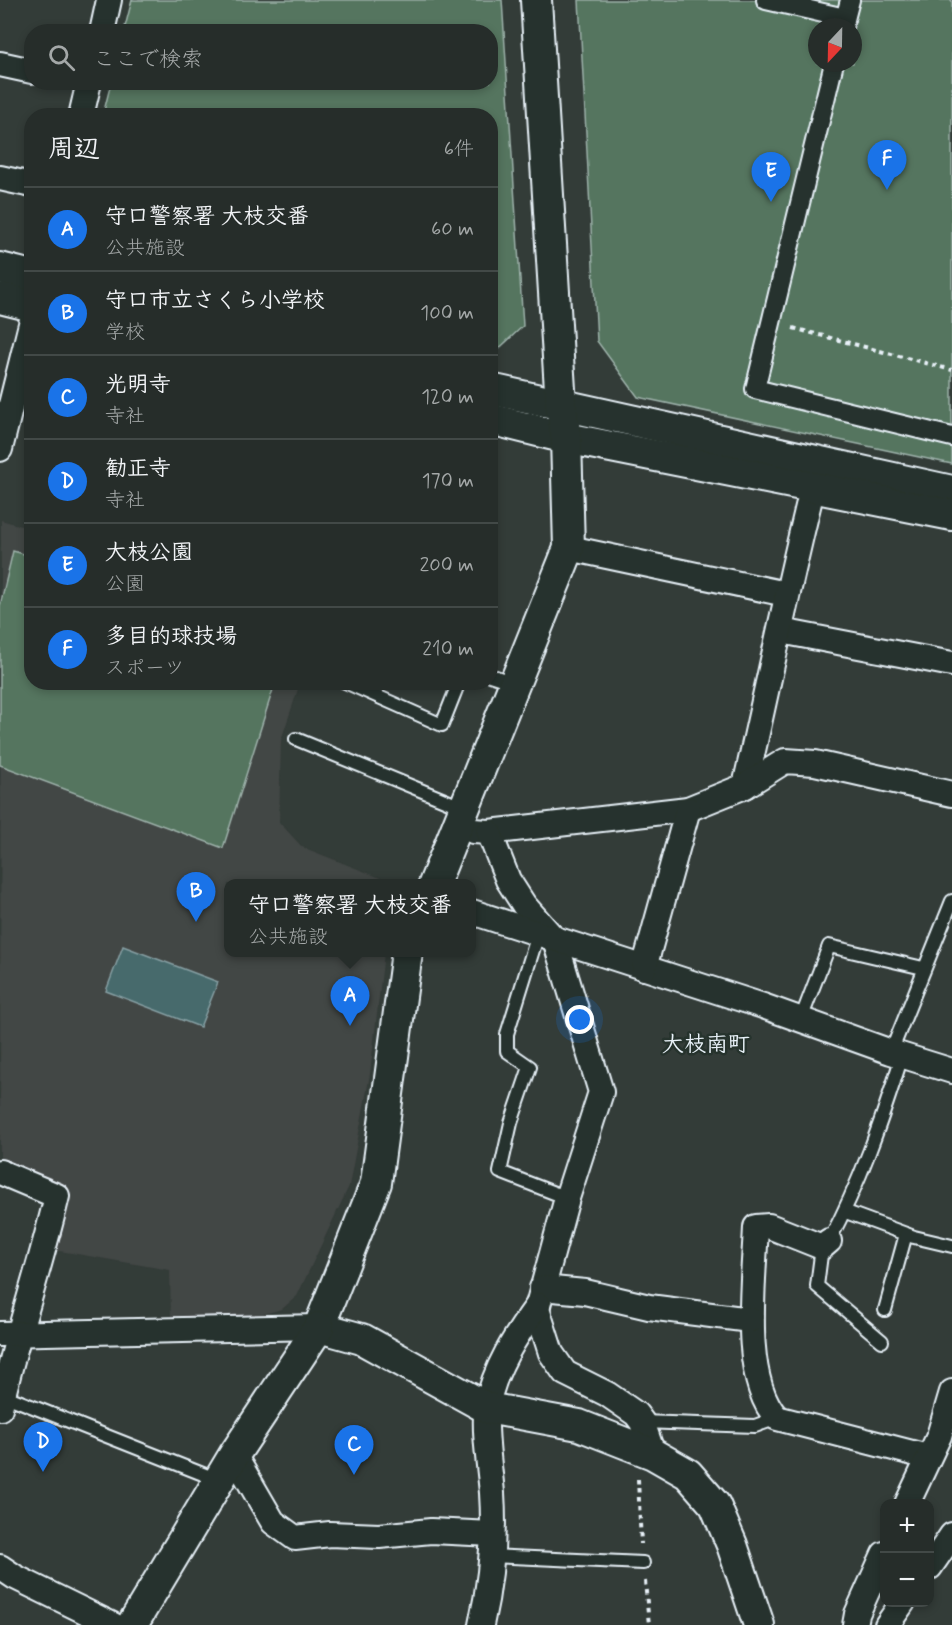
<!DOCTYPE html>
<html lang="ja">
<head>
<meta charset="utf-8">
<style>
	:root { --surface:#262d2a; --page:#2e3532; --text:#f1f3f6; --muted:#a4a8a8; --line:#424947; --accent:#1a73e8 }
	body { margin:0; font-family:Mynerve,"Klee One",sans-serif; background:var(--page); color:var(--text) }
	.controls { position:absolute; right:18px; bottom:18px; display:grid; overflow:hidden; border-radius:12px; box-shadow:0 3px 9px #0003 }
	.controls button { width:54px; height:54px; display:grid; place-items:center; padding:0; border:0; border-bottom:2px solid var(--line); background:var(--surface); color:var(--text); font:30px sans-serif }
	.compass { position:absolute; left:808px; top:18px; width:54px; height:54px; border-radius:50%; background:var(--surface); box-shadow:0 3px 9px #0003; rotate:202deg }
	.you { position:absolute; left:580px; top:1020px; width:21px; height:21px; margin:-15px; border:4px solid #fff; border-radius:50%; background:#1a73e8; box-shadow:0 0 0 9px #1a73e833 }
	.badge { display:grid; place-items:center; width:39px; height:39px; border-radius:50%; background:var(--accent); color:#fff; font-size:20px; font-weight:700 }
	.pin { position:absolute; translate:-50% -50px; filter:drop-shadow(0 2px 3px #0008) }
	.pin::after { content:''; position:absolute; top:32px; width:21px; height:18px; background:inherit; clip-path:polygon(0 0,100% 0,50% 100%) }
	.popup { position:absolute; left:224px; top:879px; width:252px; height:78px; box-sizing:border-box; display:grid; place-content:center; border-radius:12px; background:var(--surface); filter:drop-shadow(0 2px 4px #0005); font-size:20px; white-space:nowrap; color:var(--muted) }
	.popup b { font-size:22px; color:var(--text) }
	.popup::after { content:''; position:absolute; left:50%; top:100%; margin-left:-12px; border:12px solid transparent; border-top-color:var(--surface) }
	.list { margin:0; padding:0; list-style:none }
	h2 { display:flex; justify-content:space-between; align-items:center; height:78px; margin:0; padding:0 24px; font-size:26px }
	h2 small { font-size:20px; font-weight:400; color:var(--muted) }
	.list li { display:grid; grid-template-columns:39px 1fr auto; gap:18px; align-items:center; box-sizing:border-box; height:84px; padding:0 24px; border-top:2px solid var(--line) }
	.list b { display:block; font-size:22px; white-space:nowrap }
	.list p { margin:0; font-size:20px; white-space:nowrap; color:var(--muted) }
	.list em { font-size:20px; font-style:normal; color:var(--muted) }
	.icon { flex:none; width:33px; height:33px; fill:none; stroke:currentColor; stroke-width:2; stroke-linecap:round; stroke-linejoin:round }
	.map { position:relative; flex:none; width:952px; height:1625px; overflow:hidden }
	.search { position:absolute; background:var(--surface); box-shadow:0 3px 9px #0003; left:24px; top:24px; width:474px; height:66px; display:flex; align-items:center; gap:15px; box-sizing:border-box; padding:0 21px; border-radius:24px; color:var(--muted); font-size:22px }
	.panel { position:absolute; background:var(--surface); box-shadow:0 3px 9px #0003; left:24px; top:108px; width:474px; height:582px; border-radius:24px }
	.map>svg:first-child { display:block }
</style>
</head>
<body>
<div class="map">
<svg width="952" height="1625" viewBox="0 0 952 1625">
	<rect width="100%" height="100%" fill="#333c38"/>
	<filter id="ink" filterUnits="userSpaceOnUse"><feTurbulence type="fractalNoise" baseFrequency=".0167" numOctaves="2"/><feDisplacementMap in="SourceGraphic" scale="12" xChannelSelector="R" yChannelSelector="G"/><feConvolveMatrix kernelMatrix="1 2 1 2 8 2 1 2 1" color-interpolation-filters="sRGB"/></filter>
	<g filter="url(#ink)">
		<polygon fill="#434645" points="1,520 31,529 32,682 300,683 281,740 279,822 302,847 393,883 228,884 228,952 384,953 370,1074 349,1186 297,1296 282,1309 260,1315 171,1318 170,1270 54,1250 64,1193 0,1163"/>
		<g fill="#54745e" stroke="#9eb2ab" stroke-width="1.5" fill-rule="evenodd">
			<polygon points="132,0 502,0 523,326 491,356 490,116 103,115 111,83 490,82 490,32 124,31"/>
			<path d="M 579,0 L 952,0 L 952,464 L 638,397 L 597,341 ZM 817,27 L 853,27 L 853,63 L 817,63 Z"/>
			<polygon points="13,551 31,556 32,682 275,683 223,848 0,765 0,606"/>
		</g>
		<polygon fill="#466a6c" stroke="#87a0a4" stroke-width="1.5" points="123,946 218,982 200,1027 106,991"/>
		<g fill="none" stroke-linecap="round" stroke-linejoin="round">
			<defs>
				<g id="service">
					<polyline points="490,675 514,683"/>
					<polyline points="345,682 442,725 459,682"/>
					<polyline points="296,739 464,808"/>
					<polyline points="538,934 507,1034 507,1051 530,1067 511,1123 500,1172 567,1198"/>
					<polyline points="801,1019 829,946 923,968"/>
					<polyline points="891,1052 952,901"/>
					<polyline points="846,1212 914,1237 952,1246"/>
					<path d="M 829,1241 C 860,1183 882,1120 902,1056"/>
					<polyline points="822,1247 817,1286 882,1341"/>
					<polyline points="885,1310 906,1234"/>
					<polyline points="3,1395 218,1480"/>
					<polyline points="642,1422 755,1426 777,1418"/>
					<polyline points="492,1556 643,1563"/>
				</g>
				<g id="pedestrian">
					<polyline points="766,0 845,18"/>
					<polyline points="843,27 850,0"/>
					<polyline points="834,63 755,389 952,437"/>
				</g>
				<g id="minor">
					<polyline points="102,32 109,0"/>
					<polyline points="0,64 32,71"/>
					<polyline points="81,116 89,82"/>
					<polyline points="0,178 32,185"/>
					<polyline points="0,449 32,320"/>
					<polyline points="569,548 786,594"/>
					<polyline points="781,631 952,664"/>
					<path d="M 745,786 C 768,686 788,586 813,486"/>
					<polyline points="473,831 489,832 688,809 745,786 785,761 815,763 952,794"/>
					<polyline points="489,832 508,880 524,905 555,940 601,1092 567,1198 537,1309 551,1353 565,1373 607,1394 636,1414 642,1422 653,1454"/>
					<polyline points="472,912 763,1006 891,1052 952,1071"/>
					<polyline points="644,968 688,809"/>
					<path d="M 0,1172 L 57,1196 C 40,1268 16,1337 0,1408"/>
					<path d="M 829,1241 L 822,1247 L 769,1226 L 756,1227 C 754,1279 740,1378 777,1418 L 928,1457"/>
					<polyline points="542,1288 585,1292 649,1307 750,1320"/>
					<polyline points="0,1334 319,1327"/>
					<polyline points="234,1455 273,1522 295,1538 330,1534 379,1536 431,1531 492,1534"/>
					<polyline points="907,1504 939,1436 952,1392"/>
					<polyline points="0,1567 15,1577 113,1625"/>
					<polyline points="930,1567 952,1535"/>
					<path d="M 481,1625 C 491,1581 495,1538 492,1493 C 490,1470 483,1427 487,1406 C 494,1369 516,1335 538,1305"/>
					<polyline points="855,1625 857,1614 884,1554"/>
					<polyline points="887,1625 903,1602"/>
				</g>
				<g id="tertiary">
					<polyline points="0,268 32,276"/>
					<polyline points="0,298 32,306"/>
					<polyline points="490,389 952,491"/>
					<polyline points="490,419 566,438 952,515"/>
					<polyline points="434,884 569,548 566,438 561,406 536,0"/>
					<polyline points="407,952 376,1183 319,1327 362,1339 487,1408 579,1425 653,1454 688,1474 715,1505 732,1545 759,1625"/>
					<polyline points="132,1625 234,1455 319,1327"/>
				</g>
			</defs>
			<use href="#service" stroke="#e8f1f8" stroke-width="16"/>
			<use href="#pedestrian" stroke="#e8f1f8" stroke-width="22"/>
			<use href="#minor" stroke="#e8f1f8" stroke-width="28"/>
			<use href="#tertiary" stroke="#e8f1f8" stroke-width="34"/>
			<g stroke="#e8f1f8" stroke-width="4" stroke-dasharray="4.5 4.5" stroke-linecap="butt">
				<polyline points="793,328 952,370"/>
				<polyline points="638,1479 641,1544"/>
				<polyline points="645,1581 649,1625"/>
			</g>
			<use href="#service" stroke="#26332d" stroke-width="12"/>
			<use href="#pedestrian" stroke="#26332d" stroke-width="18"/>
			<use href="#minor" stroke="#26332d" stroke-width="24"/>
			<use href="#tertiary" stroke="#26332d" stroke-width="30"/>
		</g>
	</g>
	<g text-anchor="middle" stroke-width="5" stroke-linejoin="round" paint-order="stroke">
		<g font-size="22" font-weight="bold" fill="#e8f1f8" stroke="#26332d">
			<text x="706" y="1051">大枝南町</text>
		</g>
	</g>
</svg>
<div class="controls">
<button>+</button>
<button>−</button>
</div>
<svg class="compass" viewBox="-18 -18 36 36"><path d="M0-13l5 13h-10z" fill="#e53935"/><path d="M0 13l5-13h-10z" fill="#a4a8a8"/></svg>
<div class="you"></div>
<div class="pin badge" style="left:350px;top:1026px">A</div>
<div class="popup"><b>守口警察署 大枝交番</b>公共施設</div>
<div class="pin badge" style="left:196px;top:922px">B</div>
<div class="pin badge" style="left:354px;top:1475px">C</div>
<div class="pin badge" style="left:43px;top:1472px">D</div>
<div class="pin badge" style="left:771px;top:202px">E</div>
<div class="pin badge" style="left:887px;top:190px">F</div>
<div class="search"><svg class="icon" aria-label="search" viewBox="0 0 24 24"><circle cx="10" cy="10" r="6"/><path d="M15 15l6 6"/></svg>ここで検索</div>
<section class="panel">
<h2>周辺<small>6件</small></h2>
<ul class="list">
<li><span class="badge">A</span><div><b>守口警察署 大枝交番</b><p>公共施設</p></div><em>60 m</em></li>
<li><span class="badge">B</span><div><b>守口市立さくら小学校</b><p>学校</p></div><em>100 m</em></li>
<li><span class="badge">C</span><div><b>光明寺</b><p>寺社</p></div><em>120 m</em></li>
<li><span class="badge">D</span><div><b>勧正寺</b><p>寺社</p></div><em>170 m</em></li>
<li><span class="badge">E</span><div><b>大枝公園</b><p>公園</p></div><em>200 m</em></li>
<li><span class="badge">F</span><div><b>多目的球技場</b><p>スポーツ</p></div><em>210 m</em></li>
</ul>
</section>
</div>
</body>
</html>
